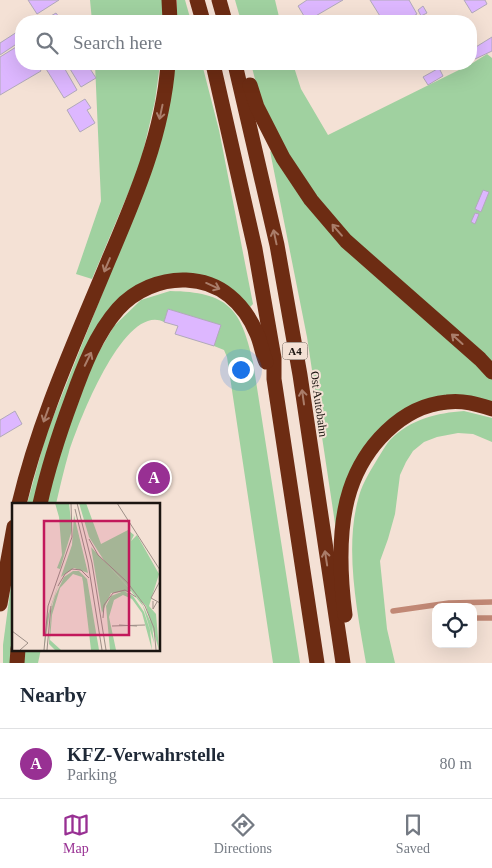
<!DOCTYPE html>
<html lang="en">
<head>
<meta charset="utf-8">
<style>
	:root { --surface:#fff; --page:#f6f6f7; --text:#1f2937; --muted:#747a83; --line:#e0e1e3; --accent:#983093 }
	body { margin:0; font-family:"Times New Roman",serif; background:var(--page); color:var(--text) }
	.controls { position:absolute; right:15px; bottom:15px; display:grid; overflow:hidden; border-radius:10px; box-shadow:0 5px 20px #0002 }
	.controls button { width:45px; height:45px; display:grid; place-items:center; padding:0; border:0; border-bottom:1px solid var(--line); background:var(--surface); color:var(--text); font:25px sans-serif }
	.you { position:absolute; left:240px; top:369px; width:18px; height:18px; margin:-12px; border:4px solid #fff; border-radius:50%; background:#1a73e8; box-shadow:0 0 0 8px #1a73e833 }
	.badge { display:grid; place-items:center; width:32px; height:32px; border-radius:50%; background:var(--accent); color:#fff; font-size:16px; font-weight:700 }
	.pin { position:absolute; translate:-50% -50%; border:2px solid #fff; box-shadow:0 1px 5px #0006 }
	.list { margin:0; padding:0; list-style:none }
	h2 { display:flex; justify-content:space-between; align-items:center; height:65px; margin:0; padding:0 20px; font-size:21px }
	h2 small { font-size:16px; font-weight:400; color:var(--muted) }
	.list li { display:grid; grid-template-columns:32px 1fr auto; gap:15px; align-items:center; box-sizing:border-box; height:70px; padding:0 20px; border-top:1px solid var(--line) }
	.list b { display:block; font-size:19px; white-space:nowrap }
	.list p { margin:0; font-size:16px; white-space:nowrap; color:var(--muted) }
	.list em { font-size:16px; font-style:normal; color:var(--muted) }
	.icon { flex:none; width:28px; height:28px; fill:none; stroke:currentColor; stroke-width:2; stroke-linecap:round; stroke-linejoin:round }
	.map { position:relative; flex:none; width:492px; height:663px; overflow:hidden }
	.search { position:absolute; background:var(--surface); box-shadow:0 5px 20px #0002; left:15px; right:15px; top:15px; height:55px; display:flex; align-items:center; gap:12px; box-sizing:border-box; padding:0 18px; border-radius:20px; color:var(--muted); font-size:19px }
	.sheet { height:135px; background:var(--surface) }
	nav { display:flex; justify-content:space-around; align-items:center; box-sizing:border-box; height:70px; border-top:1px solid var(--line); background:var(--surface); font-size:14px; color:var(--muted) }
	nav a { display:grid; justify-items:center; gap:2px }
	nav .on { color:var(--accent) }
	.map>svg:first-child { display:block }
</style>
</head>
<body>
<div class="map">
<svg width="492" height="663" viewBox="0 0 492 663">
	<rect width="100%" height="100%" fill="#f4e1d5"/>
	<g fill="#a0d1a0">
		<polygon points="90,0 162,0 163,21 92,21"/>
		<polygon points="177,0 185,0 191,21 177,21"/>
		<polygon points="235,0 275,0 280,21 241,21"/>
		<polygon points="487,54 492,58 492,366 354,242 326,211 279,140 259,94 251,64 293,64 301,89 328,135 471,64"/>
		<polygon points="95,64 160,64 155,101 140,165 92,279 76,274 101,201"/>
		<polygon points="175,64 202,64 219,130 253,304 250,307 244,301 195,276 114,308 35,504 27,504 46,435 104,289"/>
		<polygon points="270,151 274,154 281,166 492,379 492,404 487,402 389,420 336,530 307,337"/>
		<path d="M 170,291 C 228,292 241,308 253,362 L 300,663 L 273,663 L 227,357 L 224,350 L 214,346 L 220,325 L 168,309 L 164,322 C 124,302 78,424 69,452 C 64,469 60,487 56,504 L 46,504 L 64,440 L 89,371 L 100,350 L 114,326 L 141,300 Z"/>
		<path d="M 464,411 L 492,418 L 492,442 L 473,434 L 458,433 L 437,437 L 424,442 L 413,451 L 406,462 L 400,475 L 395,514 L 388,539 L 380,561 L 387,629 L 395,663 L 366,663 C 357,611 344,547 359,496 C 363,482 371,470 378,458 C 382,452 386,444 391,439 C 411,419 437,413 464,411 Z"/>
		<polygon points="14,562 13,663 3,663 3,645"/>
		<polygon points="24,649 41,649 38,663 23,663"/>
	</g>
	<g fill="#ddb7ff" stroke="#b1a9ba">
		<polygon points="28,0 59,0 37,14"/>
		<polygon points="307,0 343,0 307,21 298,6"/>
		<polygon points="370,0 409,0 417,14 405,21 383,21"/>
		<polygon points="464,0 485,0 487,4 472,13"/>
		<polygon points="423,6 427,13 421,16 418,10"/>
		<polygon points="56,13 62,21 42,21"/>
		<polygon points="17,32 21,41 0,55 0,43"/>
		<polygon points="492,37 492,51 475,59 471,50"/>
		<polygon points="21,44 21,64 37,64 41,71 0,95 0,57"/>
		<polygon points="43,64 62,64 77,90 64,98"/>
		<polygon points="67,64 87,64 96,78 81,87"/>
		<polygon points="439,68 443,76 428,85 423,77"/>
		<polygon points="85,99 91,108 87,110 95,123 80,132 67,110"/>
		<polygon points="483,190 489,192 481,212 475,209"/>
		<polygon points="475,213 479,214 475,224 471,222"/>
		<polygon points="168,309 221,325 214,346 175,334 178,326 164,322"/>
		<polygon points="15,411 22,424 0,437 0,420"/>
	</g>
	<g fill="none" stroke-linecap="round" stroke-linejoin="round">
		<g stroke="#c18875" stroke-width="5.5">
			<polyline points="393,611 449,603 492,602"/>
			<polyline points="473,618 492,618"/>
		</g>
		<g stroke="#6d2c13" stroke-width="15">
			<polyline points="169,0 170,21"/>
			<polyline points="197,0 203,21"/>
			<polyline points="219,0 225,21"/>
			<polyline points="213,64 255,249 274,358 274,379 317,663"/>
			<polyline points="235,64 277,245 300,375 343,663"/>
			<polyline points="250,85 257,107 283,158 311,200 346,241 480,359 492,372"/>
			<path d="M 19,504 C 39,419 76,339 109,259 C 136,196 163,133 168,64"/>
			<path d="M 40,504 C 48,468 59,434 72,399 C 83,368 96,334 118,309 C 135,290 161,279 186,280 C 220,281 244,303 257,334 C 261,343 262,353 266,362"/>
			<polyline points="0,604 14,527"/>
			<path d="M 345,615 C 340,576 338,527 350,490 C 364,447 401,406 447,402 C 463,400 477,404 492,409"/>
			<polyline points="17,663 18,649"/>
		</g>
	</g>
	<defs><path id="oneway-shaft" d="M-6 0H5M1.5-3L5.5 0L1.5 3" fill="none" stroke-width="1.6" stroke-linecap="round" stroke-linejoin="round" transform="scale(1.25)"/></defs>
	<g stroke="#aa7d6a">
		<use href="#oneway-shaft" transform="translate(161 112) rotate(102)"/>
		<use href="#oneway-shaft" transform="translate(337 230) rotate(-131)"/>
		<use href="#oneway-shaft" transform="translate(275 237) rotate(-102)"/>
		<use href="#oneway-shaft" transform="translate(107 265) rotate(113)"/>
		<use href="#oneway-shaft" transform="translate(213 286) rotate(24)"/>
		<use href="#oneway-shaft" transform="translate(457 339) rotate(-138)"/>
		<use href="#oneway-shaft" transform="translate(88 359) rotate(-64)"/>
		<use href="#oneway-shaft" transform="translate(303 397) rotate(-98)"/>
		<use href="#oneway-shaft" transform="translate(46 415) rotate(110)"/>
		<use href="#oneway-shaft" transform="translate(326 558) rotate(-99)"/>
	</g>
	<g text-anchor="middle" stroke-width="4" stroke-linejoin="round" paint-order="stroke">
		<rect fill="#f4e1d5" stroke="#5c524c" stroke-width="1" x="282.5" y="342.5" width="25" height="17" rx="4"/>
		<g font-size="11" font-weight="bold" fill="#1b1511">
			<text x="295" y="355">A4</text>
		</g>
		<g font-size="12" fill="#1b1511" stroke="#f4e1d5">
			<text transform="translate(319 404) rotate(82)" y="4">Ost Autobahn</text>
		</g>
	</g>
	<g transform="translate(12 503)">
		<rect width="148" height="148" fill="#f4e1d5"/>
		<path d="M 43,0 L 57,0 L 60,27 L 48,66 L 45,65 L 50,52 L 47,14 ZM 67,0 L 74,0 L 89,41 L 116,27 L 122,32 L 119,38 L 125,32 L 147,71 L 137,103 L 144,111 L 147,147 L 134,103 L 93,59 L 77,34 ZM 62,12 L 76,70 L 62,65 L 49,74 L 38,107 L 32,147 L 35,114 L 60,42 ZM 79,44 L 129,98 L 140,122 L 142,140 L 131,103 L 119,88 L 99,90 L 90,110 ZM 61,68 L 67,68 L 75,76 L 87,147 L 79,147 L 71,79 L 70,74 L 61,71 L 48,85 L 40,112 L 38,137 L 49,147 L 43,147 L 37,141 L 39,107 L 43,93 L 52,74 ZM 112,88 L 121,93 L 132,109 L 138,127 L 140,147 L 130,110 L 120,96 L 111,92 L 102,97 L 97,114 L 104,147 L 98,147 L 94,103 L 99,93 Z" fill="#a0d1a0"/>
		<path fill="none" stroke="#9d8f87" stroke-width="1" d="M 65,0 L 80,60 L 94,147M 105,0 L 148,67M 63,6 L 76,60 L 90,147M 77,36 L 86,52 L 115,79 L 133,103 L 142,125 L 144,147M 148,78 L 139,95 L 148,100M 46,83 L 53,71 L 60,66 L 69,67 L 77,75M 141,98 L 141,106 L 145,99M 91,115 L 92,102 L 101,90 L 113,87 L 124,94M 107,122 L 125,123M 100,123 L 133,122M 0,128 L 16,140 L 8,147M 32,147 L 36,103 L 60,34 L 59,0M 35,147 L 39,103"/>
		<path fill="#c2185b" fill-opacity="0.15" stroke="#c2185b" stroke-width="2.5" d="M 32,18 L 117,18 L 117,132 L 32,132 Z"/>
		<rect width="148" height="148" fill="none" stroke="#1b1511" stroke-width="2.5"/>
	</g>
</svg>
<div class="controls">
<button><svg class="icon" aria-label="locate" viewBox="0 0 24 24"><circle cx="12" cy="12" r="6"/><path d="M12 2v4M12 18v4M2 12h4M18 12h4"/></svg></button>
</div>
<div class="you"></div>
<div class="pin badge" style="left:154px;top:478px">A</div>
<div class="search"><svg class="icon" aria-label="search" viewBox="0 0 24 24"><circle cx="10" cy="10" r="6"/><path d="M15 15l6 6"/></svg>Search here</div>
</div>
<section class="sheet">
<h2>Nearby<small></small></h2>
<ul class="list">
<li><span class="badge">A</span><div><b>KFZ-Verwahrstelle</b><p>Parking</p></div><em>80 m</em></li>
</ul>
</section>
<nav>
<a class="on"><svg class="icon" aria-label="map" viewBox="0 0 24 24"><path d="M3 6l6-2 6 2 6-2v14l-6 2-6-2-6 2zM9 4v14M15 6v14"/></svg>Map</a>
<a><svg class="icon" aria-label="directions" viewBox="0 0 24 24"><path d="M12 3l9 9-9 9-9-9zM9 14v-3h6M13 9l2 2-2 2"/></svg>Directions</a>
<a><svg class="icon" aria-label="saved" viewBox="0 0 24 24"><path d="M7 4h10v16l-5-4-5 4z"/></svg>Saved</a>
</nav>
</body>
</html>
